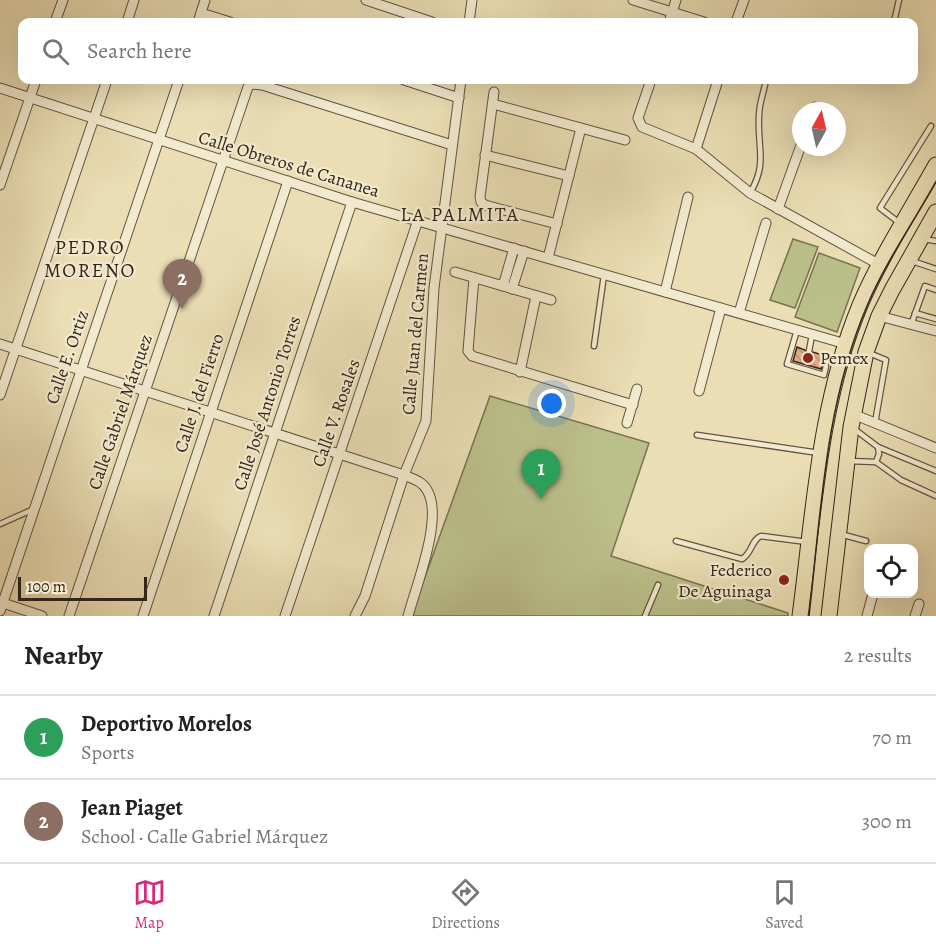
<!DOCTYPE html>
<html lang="en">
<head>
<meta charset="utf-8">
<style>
	:root { --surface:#fff; --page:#f2f2f2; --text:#222; --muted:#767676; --line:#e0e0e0; --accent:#db2777 }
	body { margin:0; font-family:Alegreya,serif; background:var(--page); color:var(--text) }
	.controls { position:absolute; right:18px; bottom:18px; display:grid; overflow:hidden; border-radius:12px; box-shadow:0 6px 24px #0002 }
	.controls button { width:54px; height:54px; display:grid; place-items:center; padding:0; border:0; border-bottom:2px solid var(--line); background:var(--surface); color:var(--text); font:30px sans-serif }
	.compass { position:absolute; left:792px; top:102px; width:54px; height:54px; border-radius:50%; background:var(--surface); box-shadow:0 6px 24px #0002; rotate:8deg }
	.scale { position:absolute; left:18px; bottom:15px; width:129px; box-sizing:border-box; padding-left:6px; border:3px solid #35261a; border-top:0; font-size:16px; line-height:21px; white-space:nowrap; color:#35261a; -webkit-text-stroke:4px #f2eace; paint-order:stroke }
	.you { position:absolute; left:552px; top:404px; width:21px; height:21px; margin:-15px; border:4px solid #fff; border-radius:50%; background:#1a73e8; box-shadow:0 0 0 9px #1a73e833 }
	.badge { display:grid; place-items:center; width:39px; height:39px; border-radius:50%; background:var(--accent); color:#fff; font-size:20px; font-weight:700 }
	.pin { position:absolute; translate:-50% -50px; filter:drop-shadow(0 2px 3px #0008) }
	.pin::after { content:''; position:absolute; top:32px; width:21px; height:18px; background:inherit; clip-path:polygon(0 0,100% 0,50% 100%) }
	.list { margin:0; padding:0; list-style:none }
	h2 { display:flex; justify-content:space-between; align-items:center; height:78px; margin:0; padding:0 24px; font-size:26px }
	h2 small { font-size:20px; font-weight:400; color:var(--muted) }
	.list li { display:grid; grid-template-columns:39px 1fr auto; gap:18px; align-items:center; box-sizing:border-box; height:84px; padding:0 24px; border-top:2px solid var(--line) }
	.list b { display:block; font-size:22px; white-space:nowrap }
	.list p { margin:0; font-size:20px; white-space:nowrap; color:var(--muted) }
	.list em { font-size:20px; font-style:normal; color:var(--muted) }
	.icon { flex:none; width:33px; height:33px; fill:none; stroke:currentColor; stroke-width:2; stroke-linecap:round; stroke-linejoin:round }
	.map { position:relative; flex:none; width:936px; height:616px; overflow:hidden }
	.search { position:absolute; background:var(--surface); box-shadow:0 6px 24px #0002; left:18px; right:18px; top:18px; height:66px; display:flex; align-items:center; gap:15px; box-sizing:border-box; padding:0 21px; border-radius:12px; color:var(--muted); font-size:22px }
	.sheet { height:246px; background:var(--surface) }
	nav { display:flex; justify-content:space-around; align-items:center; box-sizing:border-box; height:84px; border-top:2px solid var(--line); background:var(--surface); font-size:16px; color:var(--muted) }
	nav a { display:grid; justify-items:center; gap:3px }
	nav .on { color:var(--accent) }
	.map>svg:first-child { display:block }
</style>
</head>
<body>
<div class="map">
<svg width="936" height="616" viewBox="0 0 936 616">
	<defs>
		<pattern id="building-back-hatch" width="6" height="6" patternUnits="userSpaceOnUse" patternTransform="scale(1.5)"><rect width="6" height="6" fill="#e3a986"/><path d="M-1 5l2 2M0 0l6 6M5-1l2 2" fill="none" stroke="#c39173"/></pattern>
	</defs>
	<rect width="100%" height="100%" fill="#ebdeb4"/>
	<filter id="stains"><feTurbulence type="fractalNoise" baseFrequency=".00333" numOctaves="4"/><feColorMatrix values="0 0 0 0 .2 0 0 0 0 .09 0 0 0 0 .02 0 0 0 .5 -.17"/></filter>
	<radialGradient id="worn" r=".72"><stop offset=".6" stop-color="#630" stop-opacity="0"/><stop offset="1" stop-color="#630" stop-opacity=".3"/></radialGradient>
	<g fill="#bbc08b" stroke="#787352" stroke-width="1.5">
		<polygon points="793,239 818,247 795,308 770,300"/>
		<polygon points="819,253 860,268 837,332 795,317"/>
		<polygon points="490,396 649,443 611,556 788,613 788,616 411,616"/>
	</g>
	<polygon fill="url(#building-back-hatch)" stroke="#35261a" stroke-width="1.5" points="797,347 805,350 808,355 813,352 825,356 821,369 793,361"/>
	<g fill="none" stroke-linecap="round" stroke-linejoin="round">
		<defs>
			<g id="service">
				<polyline points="894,22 899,0"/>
				<path d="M 750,193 C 768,163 757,148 759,116 C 759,103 764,92 766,80"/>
				<polyline points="897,221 880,208 931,126"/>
				<polyline points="923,239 936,241"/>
				<polyline points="912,261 936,269"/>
				<polyline points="915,313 936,319"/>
				<polyline points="911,325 925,286 936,290"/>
				<polyline points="797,330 787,364 824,375 826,366"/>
				<polyline points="594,346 604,275"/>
				<polyline points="809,351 812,335"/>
				<polyline points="869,353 886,360 875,423"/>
				<polyline points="853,428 878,447 936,471"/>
				<polyline points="697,435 819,453"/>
				<polyline points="849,461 876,462 901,480 936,496"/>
				<polyline points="876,462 879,454 878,447"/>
				<polyline points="0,524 34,509"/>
				<polyline points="840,534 866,541"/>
				<path d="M 676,541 L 742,559 C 752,554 751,540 761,536 L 807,542"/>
				<polyline points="645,616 658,585"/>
			</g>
			<g id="minor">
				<polyline points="366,0 432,22"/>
				<polyline points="633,0 704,22"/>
				<polyline points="201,13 230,22"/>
				<polyline points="55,22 63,0"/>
				<polyline points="127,22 134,0"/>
				<polyline points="198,22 205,0"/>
				<polyline points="469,22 472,0"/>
				<polyline points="669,22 676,0"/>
				<polyline points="736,22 744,0"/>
				<polyline points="404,80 459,98"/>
				<polyline points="651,80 638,118 642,127 696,149 750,193 880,265"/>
				<polyline points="0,88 352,202 846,344"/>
				<polyline points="494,92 480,197 481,202 485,205 557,224"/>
				<polyline points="493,104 625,140"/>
				<polyline points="814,111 815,107"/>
				<polyline points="696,149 718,80"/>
				<polyline points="485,155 569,176"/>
				<polyline points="0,185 36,80"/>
				<polyline points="778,209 801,145"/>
				<polyline points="548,258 581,128"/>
				<polyline points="455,272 551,300"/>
				<polyline points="474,278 468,351 472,356 633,405"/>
				<polyline points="503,286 514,248"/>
				<polyline points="512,289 524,251"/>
				<polyline points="665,292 688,197"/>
				<polyline points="739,313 766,223"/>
				<polyline points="879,316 936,331"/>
				<path d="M 0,344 L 404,475 C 413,479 422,481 427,490 C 444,517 416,586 408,616"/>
				<polyline points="520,372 536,296"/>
				<polyline points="699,391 721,308"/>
				<polyline points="0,395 107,80"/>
				<polyline points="853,414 936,448"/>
				<polyline points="627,423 637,389"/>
				<polyline points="3,603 42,616"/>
				<polyline points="0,611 179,80"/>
				<polyline points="69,616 248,87 252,84 262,85 452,145"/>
				<polyline points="143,616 288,181"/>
				<polyline points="214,616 352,202"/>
				<polyline points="285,616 418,220"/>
				<polyline points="355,616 365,596 404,475 426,421 434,288 461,80"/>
				<polyline points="867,616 873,594"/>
				<polyline points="915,616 919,604"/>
			</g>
			<g id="primary">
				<path d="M 800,616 C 814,511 819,404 860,305 C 880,258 911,210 936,165"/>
				<polyline points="829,616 851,427 866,352 879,316 892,290 936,212"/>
			</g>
		</defs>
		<use href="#service" stroke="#625440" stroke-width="7"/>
		<use href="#minor" stroke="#625440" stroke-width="11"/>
		<use href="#primary" stroke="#35261a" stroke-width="17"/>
		<use href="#service" stroke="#f2eace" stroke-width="4.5"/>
		<use href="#minor" stroke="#f2eace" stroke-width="9"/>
		<use href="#primary" stroke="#ebdeb4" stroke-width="15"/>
		<path stroke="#35261a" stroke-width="1.5" d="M 809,616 C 821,512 825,404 867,306 C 885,263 913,223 936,182"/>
	</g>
	<g fill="#8f2418" stroke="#f2eace" stroke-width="2">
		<circle cx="808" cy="358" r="6"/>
		<circle cx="784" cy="580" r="6"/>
	</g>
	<g text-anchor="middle" stroke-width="4.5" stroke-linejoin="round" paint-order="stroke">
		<g font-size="18" fill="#35261a" stroke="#f2eace">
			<text transform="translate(289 164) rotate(17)" y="6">Calle Obreros de Cananea</text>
			<text transform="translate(415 334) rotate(-85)" y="6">Calle Juan del Carmen</text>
			<text transform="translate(67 357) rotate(-71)" y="6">Calle E. Ortiz</text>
			<text transform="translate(199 393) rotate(-72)" y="6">Calle J. del Fierro</text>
			<text transform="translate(267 403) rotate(-72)" y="6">Calle José Antonio Torres</text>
			<text transform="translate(120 412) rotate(-71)" y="6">Calle Gabriel Márquez</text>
			<text transform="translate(336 413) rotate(-71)" y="6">Calle V. Rosales</text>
		</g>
		<g font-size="18" fill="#35261a" stroke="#f2eace" text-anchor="start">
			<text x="820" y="364">Pemex</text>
			<text x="772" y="576" text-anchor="end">Federico<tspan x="772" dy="21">De Aguinaga</tspan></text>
		</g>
		<g font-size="20" letter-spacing="1.5" fill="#35261a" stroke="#f2eace">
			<text x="460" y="221">LA PALMITA</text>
			<text x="90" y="254">PEDRO<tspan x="90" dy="23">MORENO</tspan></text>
		</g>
	</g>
	<rect width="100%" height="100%" filter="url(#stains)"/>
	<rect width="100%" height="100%" fill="url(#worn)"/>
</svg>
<div class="controls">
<button><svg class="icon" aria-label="locate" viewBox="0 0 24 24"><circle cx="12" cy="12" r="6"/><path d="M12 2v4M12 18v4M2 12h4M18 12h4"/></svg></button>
</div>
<svg class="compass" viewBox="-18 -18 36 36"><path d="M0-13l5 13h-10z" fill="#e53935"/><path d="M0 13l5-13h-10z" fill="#767676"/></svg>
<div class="scale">100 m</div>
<div class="you"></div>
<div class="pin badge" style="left:541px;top:499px;background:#2e9e5b">1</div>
<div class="pin badge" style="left:182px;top:309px;background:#8d6e63">2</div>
<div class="search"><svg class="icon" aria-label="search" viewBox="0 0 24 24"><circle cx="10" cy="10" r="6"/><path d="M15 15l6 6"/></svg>Search here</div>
</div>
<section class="sheet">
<h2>Nearby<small>2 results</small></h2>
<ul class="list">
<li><span class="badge" style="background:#2e9e5b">1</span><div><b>Deportivo Morelos</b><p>Sports</p></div><em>70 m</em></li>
<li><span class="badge" style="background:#8d6e63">2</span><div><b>Jean Piaget</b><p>School · Calle Gabriel Márquez</p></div><em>300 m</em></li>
</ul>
</section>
<nav>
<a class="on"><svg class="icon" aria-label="map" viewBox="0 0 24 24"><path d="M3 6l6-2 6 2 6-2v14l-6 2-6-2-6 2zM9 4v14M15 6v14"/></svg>Map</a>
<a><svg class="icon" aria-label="directions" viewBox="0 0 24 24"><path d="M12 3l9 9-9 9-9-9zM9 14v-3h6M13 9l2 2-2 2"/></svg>Directions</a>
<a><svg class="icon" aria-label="saved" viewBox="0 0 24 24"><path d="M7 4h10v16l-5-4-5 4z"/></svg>Saved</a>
</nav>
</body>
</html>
